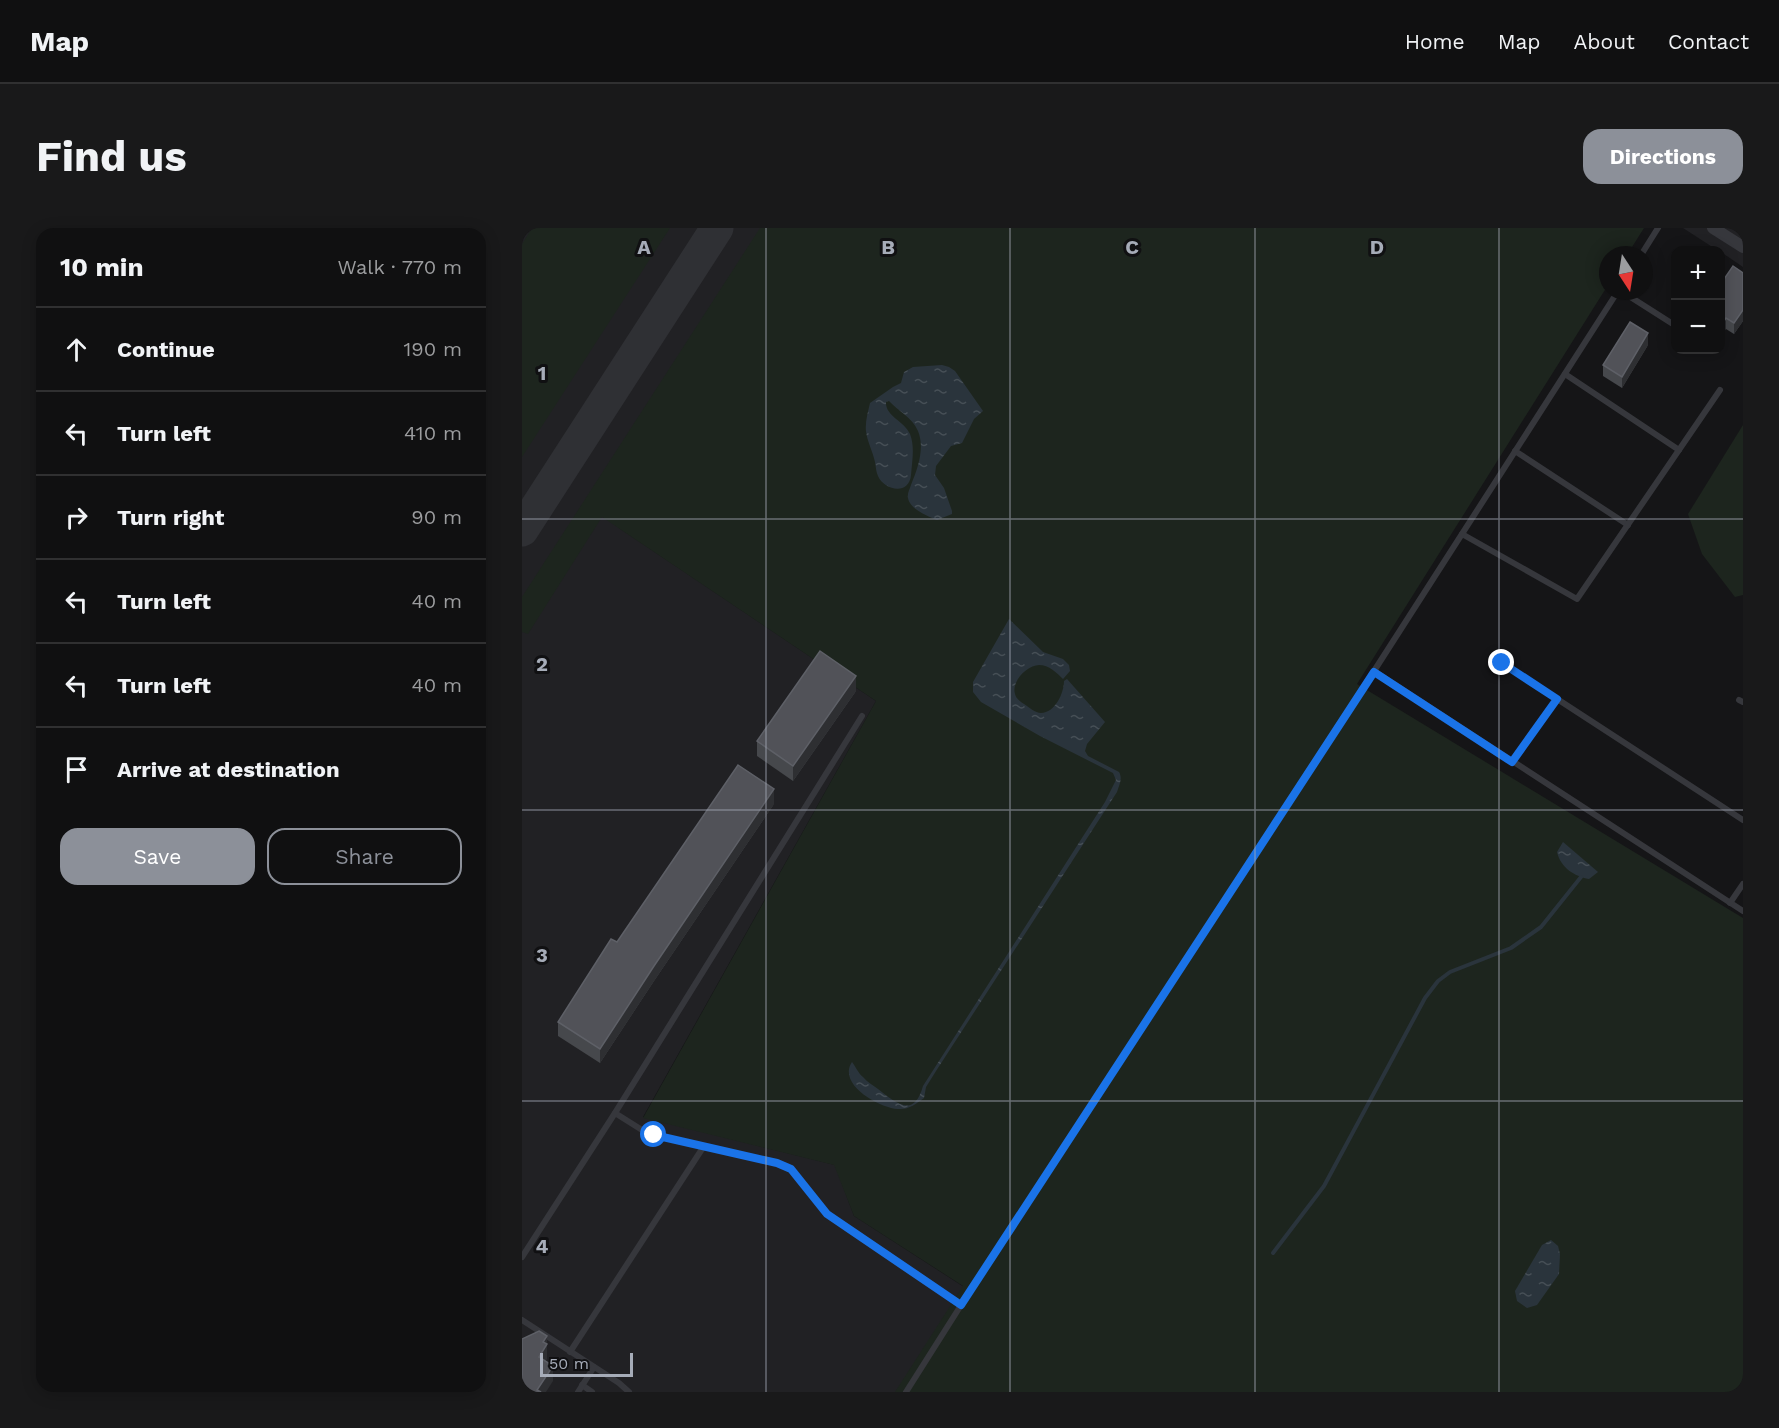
<!DOCTYPE html>
<html lang="en">
<head>
<meta charset="utf-8">
<style>
	:root { --surface:#101011; --page:#19191a; --text:#f1f3f6; --muted:#9c9d9f; --line:#303031; --accent:#8c9099 }
	body { margin:0; font-family:"Work Sans",sans-serif; background:var(--page); color:var(--text) }
	.controls { position:absolute; right:18px; top:18px; display:grid; overflow:hidden; border-radius:12px; box-shadow:0 3px 15px #0003 }
	.controls button { width:54px; height:54px; display:grid; place-items:center; padding:0; border:0; border-bottom:2px solid var(--line); background:var(--surface); color:var(--text); font:30px sans-serif }
	.compass { position:absolute; left:1077px; top:18px; width:54px; height:54px; border-radius:50%; background:var(--surface); box-shadow:0 3px 15px #0003; rotate:168deg }
	.scale { position:absolute; left:18px; bottom:15px; width:93px; box-sizing:border-box; padding-left:6px; border:3px solid #a6acb8; border-top:0; font-size:16px; line-height:21px; white-space:nowrap; color:#a6acb8; -webkit-text-stroke:4px #101012; paint-order:stroke }
	.stop { position:absolute; width:18px; height:18px; margin:-14px; border:4px solid #1a73e8; border-radius:50%; background:#fff }
	.stop.end { background:#1a73e8; border-color:#fff; box-shadow:0 2px 6px #0008 }
	.list { margin:0; padding:0; list-style:none }
	h2 { display:flex; justify-content:space-between; align-items:center; height:78px; margin:0; padding:0 24px; font-size:26px }
	h2 small { font-size:20px; font-weight:400; color:var(--muted) }
	.list li { display:grid; grid-template-columns:39px 1fr auto; gap:18px; align-items:center; box-sizing:border-box; height:84px; padding:0 24px; border-top:2px solid var(--line) }
	.list b { display:block; font-size:22px; white-space:nowrap }
	.list em { font-size:20px; font-style:normal; color:var(--muted) }
	.actions { display:flex; gap:12px; padding:18px 24px }
	.actions a { flex:1; padding:14px 0; border:2px solid var(--accent); border-radius:18px; text-align:center; font-size:21px; color:var(--accent) }
	.actions .main { background:var(--accent); color:#fff }
	.icon { flex:none; width:33px; height:33px; fill:none; stroke:currentColor; stroke-width:2; stroke-linecap:round; stroke-linejoin:round }
	.map { position:relative; flex:none; width:1221px; height:1164px; overflow:hidden; border-radius:18px }
	header { display:flex; align-items:center; gap:36px; box-sizing:border-box; height:84px; padding:0 30px; background:var(--surface); border-bottom:2px solid var(--line) }
	header strong { font-size:28px }
	nav { display:flex; gap:33px; margin-inline-start:auto; font-size:21px }
	.intro { display:flex; align-items:center; justify-content:space-between; box-sizing:border-box; height:144px; padding:0 36px }
	h1 { margin:0; font-size:42px }
	.button { padding:15px 27px; border-radius:18px; background:var(--accent); color:#fff; font-size:21px; font-weight:700 }
	main { display:flex; gap:36px; padding:0 36px }
	aside { flex:1; background:var(--surface); border-radius:18px; box-shadow:0 3px 15px #0003 }
	.map>svg:first-child { display:block }
</style>
</head>
<body>
<header>
<strong>Map</strong>
<nav><a>Home</a><a>Map</a><a>About</a><a>Contact</a></nav>
</header>
<div class="intro"><h1>Find us</h1><a class="button">Directions</a></div>
<main>
<aside>
<h2>10 min<small>Walk · 770 m</small></h2>
<ul class="list">
<li><svg class="icon" aria-label="ahead" viewBox="0 0 24 24"><path d="M12 20V5M6 11l6-6 6 6"/></svg><div><b>Continue</b></div><em>190 m</em></li>
<li><svg class="icon" aria-label="left" viewBox="0 0 24 24"><path d="M17 20v-9H6M10 6l-5 5 5 5"/></svg><div><b>Turn left</b></div><em>410 m</em></li>
<li><svg class="icon" aria-label="right" viewBox="0 0 24 24"><path d="M7 20v-9h11M14 6l5 5-5 5"/></svg><div><b>Turn right</b></div><em>90 m</em></li>
<li><svg class="icon" aria-label="left" viewBox="0 0 24 24"><path d="M17 20v-9H6M10 6l-5 5 5 5"/></svg><div><b>Turn left</b></div><em>40 m</em></li>
<li><svg class="icon" aria-label="left" viewBox="0 0 24 24"><path d="M17 20v-9H6M10 6l-5 5 5 5"/></svg><div><b>Turn left</b></div><em>40 m</em></li>
<li><svg class="icon" aria-label="arrive" viewBox="0 0 24 24"><path d="M6 21V4h12l-3 4 3 4H6"/></svg><div><b>Arrive at destination</b></div></li>
</ul>
<div class="actions"><a class="main">Save</a><a>Share</a></div>
</aside>
<div class="map">
<svg width="1221" height="1164" viewBox="0 0 1221 1164">
	<defs>
		<pattern id="water-ripples" width="26" height="14" patternUnits="userSpaceOnUse" patternTransform="scale(1.5)"><rect width="26" height="14" fill="#2a343c"/><path d="M2 4q2-2 4 0t4 0M15 11q2-2 4 0t4 0" fill="none" stroke="#464f56"/></pattern>
	</defs>
	<rect width="100%" height="100%" fill="#151517"/>
	<g fill="#212124">
		<polygon points="0,0 291,0 97,300 354,473 121,889 313,937 332,988 442,1059 408,1164 0,1164"/>
		<polygon points="1161,0 1221,0 1221,39 1199,24 1198,22 1195,22"/>
	</g>
	<g fill="#1d251e">
		<polygon points="10,0 148,0 0,229 0,16"/>
		<polygon points="238,0 1122,0 1105,27 1086,27 1086,57 835,456 1221,690 1221,1164 373,1164 441,1058 332,988 312,937 121,890 354,473 80,289 6,406 0,404 0,369"/>
		<polygon points="1221,197 1221,367 1213,369 1180,326 1166,286"/>
	</g>
	<g fill="url(#water-ripples)">
		<path d="M 420,137 L 427,139 L 433,143 L 461,183 L 452,191 L 440,215 L 429,218 L 414,238 L 413,247 L 422,260 L 430,283 L 430,286 L 415,292 C 405,288 388,281 386,270 C 385,265 388,261 389,257 C 396,240 403,220 396,203 C 390,189 376,183 367,173 L 364,174 C 363,188 382,193 388,206 C 393,219 390,233 389,247 C 387,268 362,262 356,248 C 354,244 354,239 353,234 C 351,224 345,213 344,203 C 343,194 346,184 348,175 L 371,159 L 379,155 L 382,144 L 391,139 Z"/>
		<path d="M 487,391 L 521,424 L 541,431 L 547,437 L 548,443 L 541,451 C 535,445 527,437 517,437 C 505,437 489,454 493,466 C 494,471 499,474 502,476 C 507,479 513,485 519,485 C 533,485 542,465 542,453 L 545,451 L 583,494 L 565,516 L 563,523 L 566,528 L 597,544 C 601,551 597,557 595,564 L 414,843 L 404,859 L 402,870 C 394,876 386,882 376,881 C 357,880 315,856 330,834 C 334,839 336,845 341,849 C 345,854 351,857 356,861 C 374,875 392,891 401,858 L 583,574 L 594,552 L 591,545 L 518,508 L 459,474 L 451,464 L 451,454 Z"/>
		<path d="M 1041,614 L 1076,644 L 1067,651 C 1052,648 1039,640 1035,624 Z"/>
		<polygon points="1029,1012 1036,1018 1038,1026 1037,1046 1015,1077 1005,1080 995,1073 993,1063 1020,1017"/>
	</g>
	<g fill="none" stroke-linecap="round" stroke-linejoin="round">
		<polyline stroke="#2a343c" stroke-width="4" points="751,1025 802,958 903,770 916,753 928,744 989,720 1019,699 1059,649"/>
		<polyline stroke="#2f3034" stroke-width="33" points="0,302 195,0"/>
		<g stroke="#36373c" stroke-width="6">
			<polyline points="1119,27 1136,0"/>
			<polyline points="1099,63 1154,98"/>
			<polyline points="1043,146 1157,222"/>
			<polyline points="993,223 1106,297"/>
			<polyline points="940,306 1055,371 1198,162"/>
			<polyline points="980,435 1221,592"/>
			<polyline points="852,443 1221,683"/>
			<polyline points="1217,472 1221,474"/>
			<polyline points="990,534 1035,471"/>
			<polyline points="1208,675 1221,656"/>
			<polyline points="93,885 120,902 133,907 255,935 269,941 305,986 439,1077"/>
			<polyline points="0,1029 93,885 340,488"/>
			<polyline points="0,1092 97,1155 107,1164"/>
			<polyline points="48,1124 182,918"/>
			<polyline points="60,1157 70,1164"/>
			<polyline points="56,1164 72,1139"/>
			<polyline points="384,1164 448,1063 852,443 1096,63"/>
		</g>
		<polyline stroke="#36373c" stroke-width="12" points="1191,0 1221,19"/>
	</g>
	<g fill="#46484c">
		<polygon points="1221,45 1221,93 1212,106 1204,101 1198,57"/>
		<polygon points="1126,117 1100,160 1081,148 1081,137"/>
		<polygon points="334,463 271,553 235,528 235,513"/>
		<polygon points="252,576 132,753 78,835 36,808 36,794 95,714"/>
	</g>
	<g fill="#2e2f32">
		<polygon points="1221,82 1221,93 1212,106 1212,95"/>
		<polygon points="1204,90 1204,101 1198,110 1198,99"/>
		<polygon points="1126,105 1126,117 1100,160 1100,149"/>
		<polygon points="334,448 334,463 271,553 271,538"/>
		<polygon points="252,561 252,576 132,753 78,835 78,821 132,738"/>
		<polygon points="25,1108 25,1131 17,1143 17,1129 21,1114"/>
		<polygon points="31,1138 31,1153 24,1164 15,1164 15,1162"/>
	</g>
	<g fill="#515258" stroke="#5e6067" stroke-width="1.5">
		<polygon points="1211,38 1221,45 1221,82 1212,95 1204,90 1198,99 1198,57"/>
		<polygon points="1108,94 1126,105 1100,149 1081,137"/>
		<polygon points="298,423 334,448 271,538 235,513"/>
		<polygon points="216,537 252,561 132,738 78,821 36,794 89,711 95,714"/>
		<polygon points="17,1103 25,1108 21,1114 25,1116 17,1129 31,1138 15,1162 19,1164 0,1164 0,1111"/>
	</g>
	<g fill="none" stroke-linecap="round" stroke-linejoin="round">
		<polyline stroke="#1a73e8" stroke-width="8" points="132,907 255,935 269,941 305,986 439,1077 852,444 990,534 1035,471 980,435"/>
	</g>
	<path fill="none" stroke="#a6acb8" stroke-width="1.5" stroke-opacity="0.55" d="M 244,0 L 244,1164M 488,0 L 488,1164M 733,0 L 733,1164M 977,0 L 977,1164M 0,291 L 1221,291M 0,582 L 1221,582M 0,873 L 1221,873"/>
	<g font-size="20" text-anchor="middle" font-weight="bold" fill="#a6acb8" stroke="#101012" stroke-width="6" stroke-linejoin="round" paint-order="stroke">
		<text x="122" y="26">A</text>
		<text x="366" y="26">B</text>
		<text x="610" y="26">C</text>
		<text x="855" y="26">D</text>
		<text x="20" y="152">1</text>
		<text x="20" y="443">2</text>
		<text x="20" y="734">3</text>
		<text x="20" y="1025">4</text>
	</g>
</svg>
<div class="controls">
<button>+</button>
<button>−</button>
</div>
<svg class="compass" viewBox="-18 -18 36 36"><path d="M0-13l5 13h-10z" fill="#e53935"/><path d="M0 13l5-13h-10z" fill="#9c9d9f"/></svg>
<div class="scale">50 m</div>
<div class="stop" style="left:132px;top:907px"></div>
<div class="stop end" style="left:980px;top:435px"></div>
</div>
</main>
</body>
</html>
